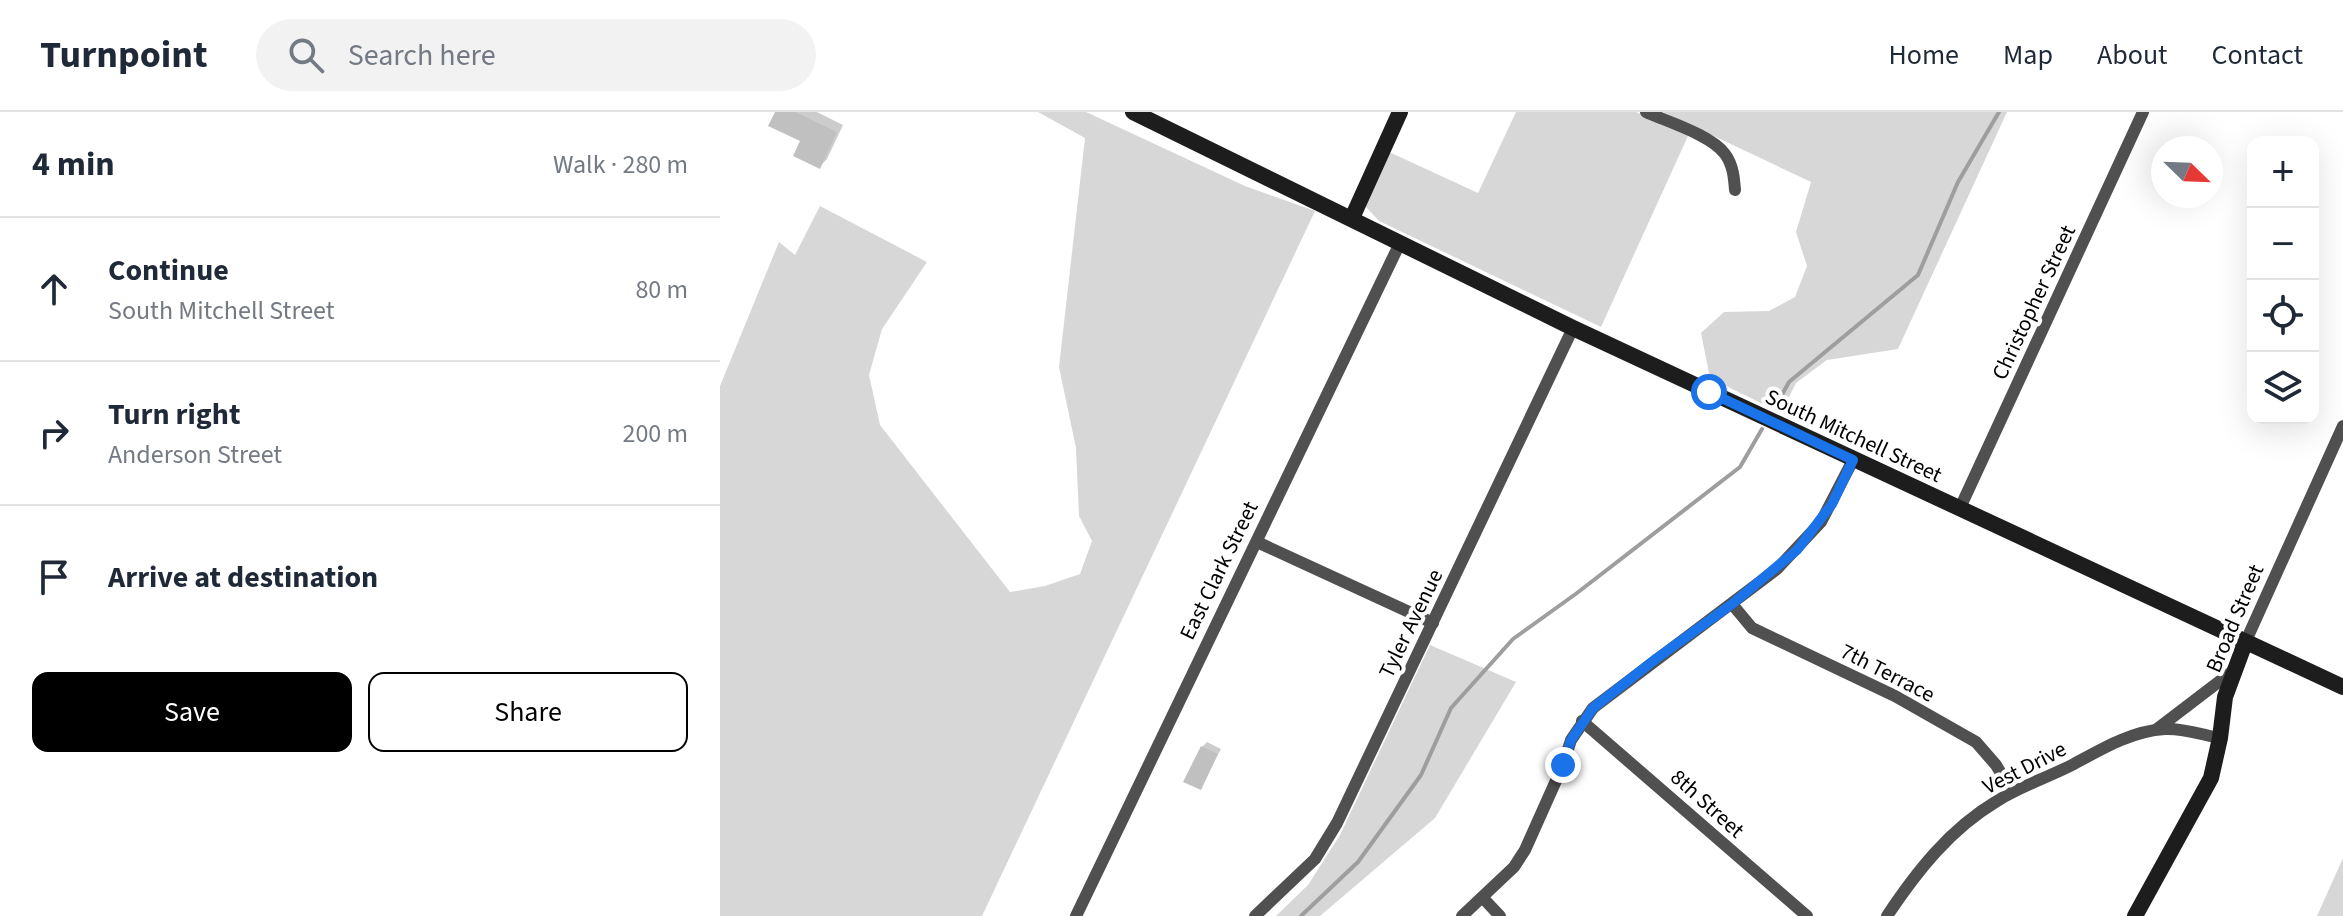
<!DOCTYPE html>
<html lang="en">
<head>
<meta charset="utf-8">
<style>
	:root { --surface:#fff; --page:#f2f2f3; --text:#1f2937; --muted:#747a83; --line:#e0e1e3; --accent:#000 }
	body { margin:0; font-family:"Source Sans 3",sans-serif; background:var(--page); color:var(--text) }
	.controls { position:absolute; right:24px; top:24px; display:grid; overflow:hidden; border-radius:16px; box-shadow:0 8px 32px #0002 }
	.controls button { width:72px; height:72px; display:grid; place-items:center; padding:0; border:0; border-bottom:2px solid var(--line); background:var(--surface); color:var(--text); font:40px sans-serif }
	.compass { position:absolute; left:1431px; top:24px; width:72px; height:72px; border-radius:50%; background:var(--surface); box-shadow:0 8px 32px #0002; rotate:113deg }
	.stop { position:absolute; width:24px; height:24px; margin:-18px; border:6px solid #1a73e8; border-radius:50%; background:#fff }
	.stop.end { background:#1a73e8; border-color:#fff; box-shadow:0 2px 8px #0008 }
	.list { margin:0; padding:0; list-style:none }
	h2 { display:flex; justify-content:space-between; align-items:center; height:104px; margin:0; padding:0 32px; font-size:34px }
	h2 small { font-size:26px; font-weight:400; color:var(--muted) }
	.list li { display:grid; grid-template-columns:52px 1fr auto; gap:24px; align-items:center; box-sizing:border-box; height:144px; padding:0 32px; border-top:2px solid var(--line) }
	.list b { display:block; font-size:30px; white-space:nowrap }
	.list p { margin:0; font-size:26px; white-space:nowrap; color:var(--muted) }
	.list em { font-size:26px; font-style:normal; color:var(--muted) }
	.actions { display:flex; gap:16px; padding:24px 32px }
	.actions a { flex:1; padding:18px 0; border:2px solid var(--accent); border-radius:16px; text-align:center; font-size:28px; color:var(--accent) }
	.actions .main { background:var(--accent); color:#fff }
	.icon { flex:none; width:44px; height:44px; fill:none; stroke:currentColor; stroke-width:2; stroke-linecap:round; stroke-linejoin:round }
	.map { position:relative; flex:none; width:1623px; height:804px; overflow:hidden }
	header { display:flex; align-items:center; gap:48px; box-sizing:border-box; height:112px; padding:0 40px; background:var(--surface); border-bottom:2px solid var(--line) }
	header strong { font-size:38px }
	nav { display:flex; gap:44px; margin-inline-start:auto; font-size:28px }
	.search { width:560px; height:72px; background:var(--page); display:flex; align-items:center; gap:20px; box-sizing:border-box; padding:0 28px; border-radius:44px; color:var(--muted); font-size:30px }
	main { display:flex }
	aside { flex:1; background:var(--surface) }
	.map>svg:first-child { display:block }
</style>
</head>
<body>
<header>
<strong>Turnpoint</strong>
<div class="search"><svg class="icon" aria-label="search" viewBox="0 0 24 24"><circle cx="10" cy="10" r="6"/><path d="M15 15l6 6"/></svg>Search here</div>
<nav><a>Home</a><a>Map</a><a>About</a><a>Contact</a></nav>
</header>
<main>
<aside>
<h2>4 min<small>Walk · 280 m</small></h2>
<ul class="list">
<li><svg class="icon" aria-label="ahead" viewBox="0 0 24 24"><path d="M12 20V5M6 11l6-6 6 6"/></svg><div><b>Continue</b><p>South Mitchell Street</p></div><em>80 m</em></li>
<li><svg class="icon" aria-label="right" viewBox="0 0 24 24"><path d="M7 20v-9h11M14 6l5 5-5 5"/></svg><div><b>Turn right</b><p>Anderson Street</p></div><em>200 m</em></li>
<li><svg class="icon" aria-label="arrive" viewBox="0 0 24 24"><path d="M6 21V4h12l-3 4 3 4H6"/></svg><div><b>Arrive at destination</b></div></li>
</ul>
<div class="actions"><a class="main">Save</a><a>Share</a></div>
</aside>
<div class="map">
<svg width="1623" height="804" viewBox="0 0 1623 804">
	<rect width="100%" height="100%" fill="#fff"/>
	<g fill="#d7d7d7">
		<polygon points="318,0 366,0 525,74 595,99 262,804 0,804 0,274 59,130 75,143 100,94 207,150 162,217 149,263 160,313 290,480 325,474 360,462 372,429 359,404 356,336 339,255 365,26"/>
		<polygon points="796,0 916,0 968,24 881,215 659,109 646,95 647,86 667,39 758,81"/>
		<polygon points="943,0 1287,0 1178,237 1107,248 1076,271 1061,301 990,266 981,221 1004,200 1049,199 1075,185 1087,154 1076,120 1091,70"/>
		<polygon points="710,533 796,570 715,706 600,804 556,804 588,773 620,723"/>
		<polygon points="1623,746 1623,804 1597,804"/>
	</g>
	<g fill="#0003">
		<polygon points="57,0 97,0 123,13 107,47 100,54 82,28"/>
		<polygon points="487,630 501,637 480,676 482,635"/>
	</g>
	<g fill="none" stroke-linecap="round" stroke-linejoin="round">
		<g stroke="#9e9e9e" stroke-width="4">
			<polyline points="1057,292 1069,270 1198,163 1238,70 1279,0"/>
			<polyline points="581,804 638,750 701,663 731,596 793,527 857,481 1020,355 1042,317"/>
		</g>
	</g>
	<g fill="#c0c0c0">
		<polygon points="55,0 75,0 117,20 100,57 73,44 80,29 48,14"/>
		<polygon points="481,634 498,642 481,678 463,670"/>
	</g>
	<g fill="none" stroke-linecap="round" stroke-linejoin="round">
		<g stroke="#505050" stroke-width="12">
			<path d="M 926,0 C 948,10 991,23 1005,42 C 1013,53 1014,65 1015,78"/>
			<polyline points="1240,396 1423,0"/>
			<polyline points="537,430 713,511"/>
			<polyline points="1012,492 1032,516 1175,584 1256,630 1276,653 1292,680"/>
			<polyline points="1525,531 1623,314"/>
			<polyline points="862,609 1087,804"/>
			<polyline points="1437,617 1513,559"/>
			<polyline points="763,786 780,804"/>
			<polyline points="356,804 680,131"/>
			<polyline points="535,804 595,747 617,711 853,216"/>
			<polyline points="742,804 794,755 805,738 843,653 851,628 873,596 1057,457 1101,410 1133,348"/>
			<path d="M 1167,804 C 1197,759 1230,717 1277,689 C 1301,674 1329,665 1354,652 C 1383,636 1412,619 1445,617 C 1463,616 1483,623 1500,626"/>
		</g>
		<g stroke="#1d1d1d" stroke-width="16">
			<polyline points="413,0 853,216 1623,575"/>
			<polyline points="632,106 680,0"/>
			<polyline points="1415,804 1491,666 1500,626 1505,585 1525,531"/>
		</g>
	</g>
	<g fill="none" stroke-linecap="round" stroke-linejoin="round">
		<polyline stroke="#1a73e8" stroke-width="10" points="843,653 851,628 873,596 937,546 1012,492 1077,438 1112,392 1133,348 989,280"/>
	</g>
	<g text-anchor="middle" stroke-width="8" stroke-linejoin="round" paint-order="stroke">
		<g font-size="22" fill="#000" stroke="#fff">
			<text transform="translate(1313 190) rotate(-65)" y="8">Christopher Street</text>
			<text transform="translate(1134 323) rotate(25)" y="8">South Mitchell Street</text>
			<text transform="translate(498 458) rotate(-64)" y="8">East Clark Street</text>
			<text transform="translate(1514 506) rotate(-67)" y="8">Broad Street</text>
			<text transform="translate(690 511) rotate(-64)" y="8">Tyler Avenue</text>
			<text transform="translate(1168 560) rotate(27)" y="8">7th Terrace</text>
			<text transform="translate(1304 655) rotate(-27)" y="8">Vest Drive</text>
			<text transform="translate(988 691) rotate(42)" y="8">8th Street</text>
		</g>
	</g>
</svg>
<div class="controls">
<button>+</button>
<button>−</button>
<button><svg class="icon" aria-label="locate" viewBox="0 0 24 24"><circle cx="12" cy="12" r="6"/><path d="M12 2v4M12 18v4M2 12h4M18 12h4"/></svg></button>
<button><svg class="icon" aria-label="layers" viewBox="0 0 24 24"><path d="M12 4l9 5-9 5-9-5zM3 14l9 5 9-5"/></svg></button>
</div>
<svg class="compass" viewBox="-18 -18 36 36"><path d="M0-13l5 13h-10z" fill="#e53935"/><path d="M0 13l5-13h-10z" fill="#747a83"/></svg>
<div class="stop" style="left:989px;top:280px"></div>
<div class="stop end" style="left:843px;top:653px"></div>
</div>
</main>
</body>
</html>
